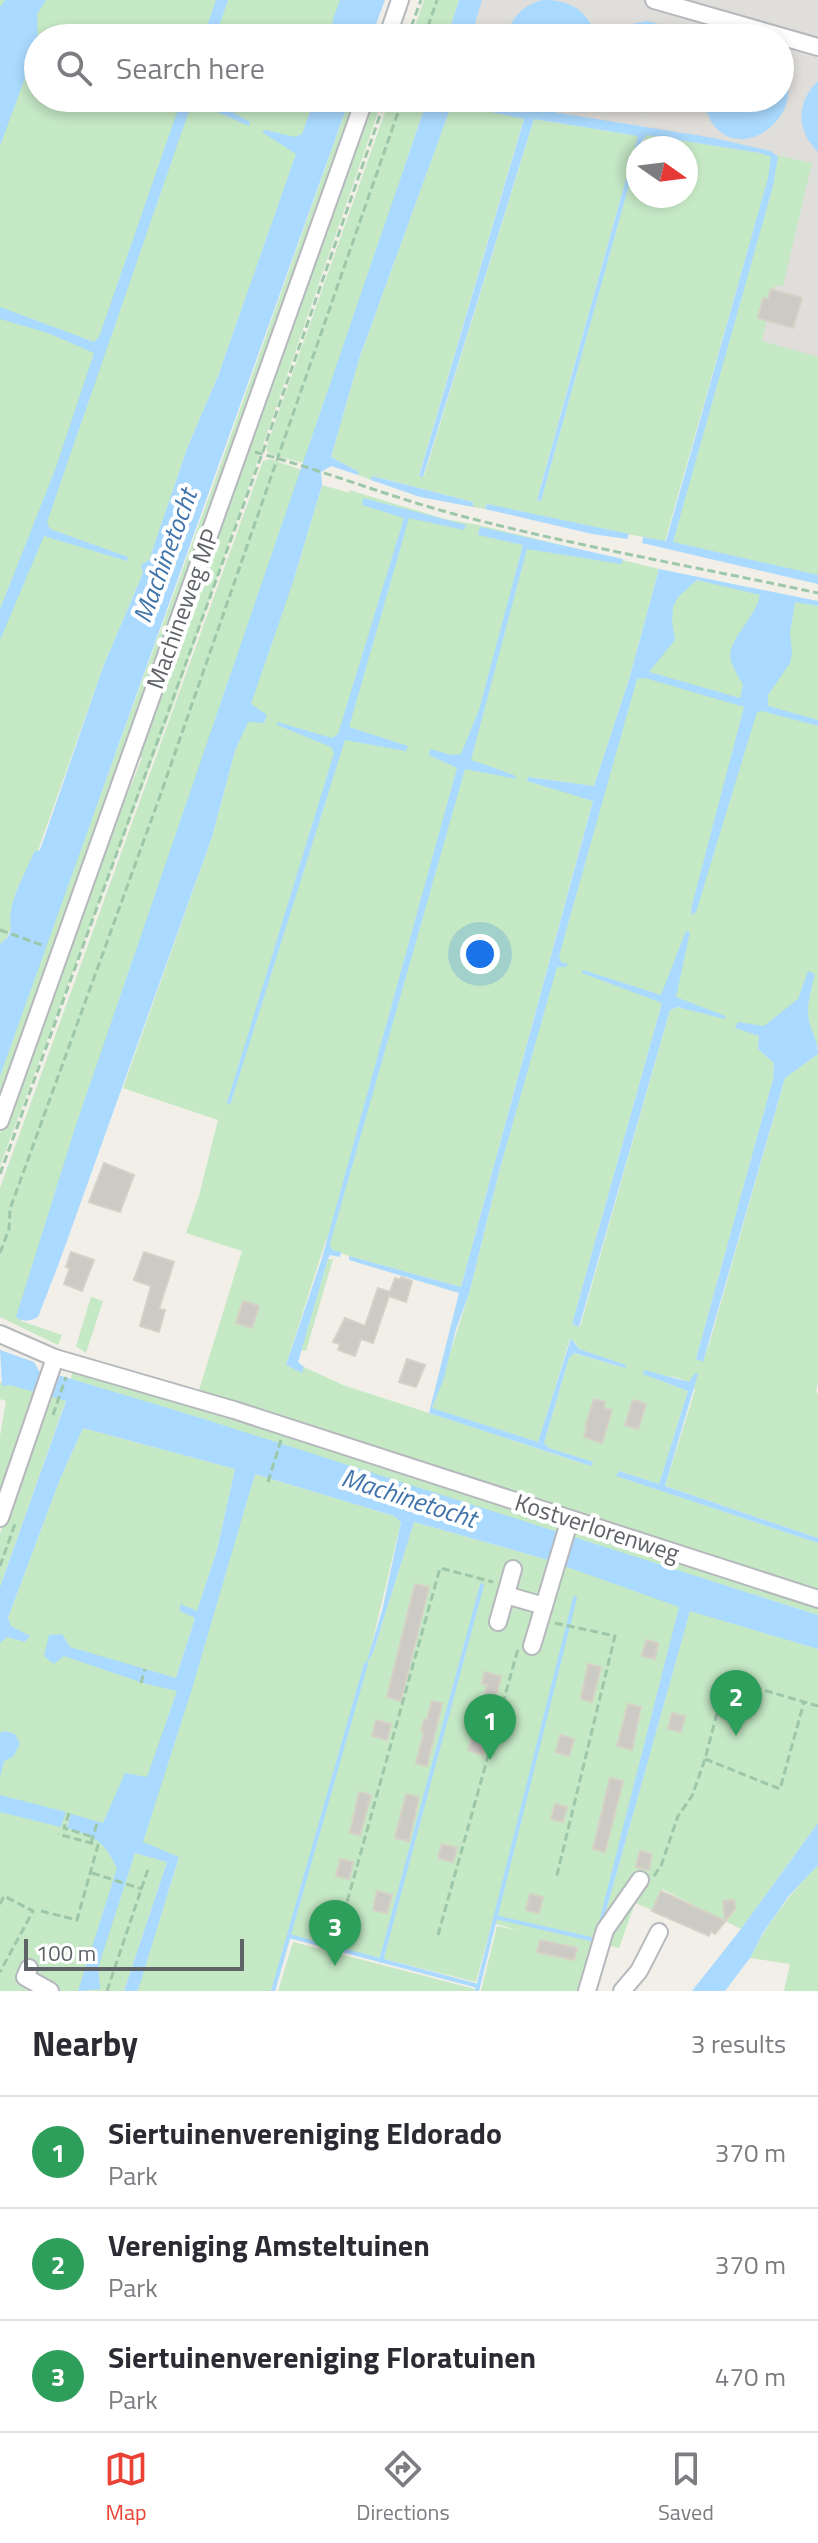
<!DOCTYPE html>
<html lang="en">
<head>
<meta charset="utf-8">
<style>
	:root { --surface:#fff; --page:#f7f7f7; --text:#2b2b33; --muted:#7c7c81; --line:#e1e1e2; --accent:#ea4335 }
	body { margin:0; font-family:"Titillium Web",sans-serif; background:var(--page); color:var(--text) }
	.compass { position:absolute; left:626px; top:136px; width:72px; height:72px; border-radius:50%; background:var(--surface); box-shadow:0 4px 12px #0003; rotate:104deg }
	.scale { position:absolute; left:24px; bottom:20px; width:220px; box-sizing:border-box; padding-left:8px; border:4px solid #5f6368; border-top:0; font-size:22px; line-height:28px; white-space:nowrap; color:#5f6368; -webkit-text-stroke:6px #fff; paint-order:stroke }
	.you { position:absolute; left:480px; top:954px; width:28px; height:28px; margin:-20px; border:6px solid #fff; border-radius:50%; background:#1a73e8; box-shadow:0 0 0 12px #1a73e833 }
	.badge { display:grid; place-items:center; width:52px; height:52px; border-radius:50%; background:var(--accent); color:#fff; font-size:26px; font-weight:700 }
	.pin { position:absolute; translate:-50% -66px; filter:drop-shadow(0 2px 4px #0008) }
	.pin::after { content:''; position:absolute; top:42px; width:28px; height:24px; background:inherit; clip-path:polygon(0 0,100% 0,50% 100%) }
	.list { margin:0; padding:0; list-style:none }
	h2 { display:flex; justify-content:space-between; align-items:center; height:104px; margin:0; padding:0 32px; font-size:34px }
	h2 small { font-size:26px; font-weight:400; color:var(--muted) }
	.list li { display:grid; grid-template-columns:52px 1fr auto; gap:24px; align-items:center; box-sizing:border-box; height:112px; padding:0 32px; border-top:2px solid var(--line) }
	.list b { display:block; font-size:30px; white-space:nowrap }
	.list p { margin:0; font-size:26px; white-space:nowrap; color:var(--muted) }
	.list em { font-size:26px; font-style:normal; color:var(--muted) }
	.icon { flex:none; width:44px; height:44px; fill:none; stroke:currentColor; stroke-width:2; stroke-linecap:round; stroke-linejoin:round }
	.map { position:relative; flex:none; width:818px; height:1991px; overflow:hidden }
	.search { position:absolute; background:var(--surface); box-shadow:0 4px 12px #0003; left:24px; right:24px; top:24px; height:88px; display:flex; align-items:center; gap:20px; box-sizing:border-box; padding:0 28px; border-radius:44px; color:var(--muted); font-size:30px }
	.sheet { height:440px; background:var(--surface) }
	nav { display:flex; justify-content:space-around; align-items:center; box-sizing:border-box; height:112px; border-top:2px solid var(--line); background:var(--surface); font-size:22px; color:var(--muted) }
	nav a { display:grid; justify-items:center; gap:4px }
	nav .on { color:var(--accent) }
	.map>svg:first-child { display:block }
</style>
</head>
<body>
<div class="map">
<svg width="818" height="1991" viewBox="0 0 818 1991">
	<rect width="100%" height="100%" fill="#f1efe8"/>
	<polygon fill="#e0deda" points="469,0 818,0 818,581 666,546 774,162 444,98 780,98 780,38 457,38"/>
	<g fill="#c5e8c5" fill-rule="evenodd">
		<polygon points="0,0 350,0 336,38 38,38 38,98 316,98 218,376 188,446 149,561 141,567 143,573 103,667 0,958"/>
		<polygon points="424,0 459,0 447,38 411,38"/>
		<polygon points="350,98 360,98 0,1102 0,1076 44,950 214,483"/>
		<polygon points="371,98 383,98 172,708 0,1166 0,1134 85,899 142,758 138,756"/>
		<polygon points="390,98 428,98 304,463 269,454 266,448"/>
		<polygon points="452,103 483,104 482,110 524,118 419,475 424,476 534,119 638,136 537,499 541,501 638,152 638,196 686,196 686,148 639,148 647,135 760,153 771,156 770,171 775,155 812,163 783,286 775,285 762,341 818,357 818,579 673,543 751,239 665,541 536,517 487,504 485,509 473,507 473,502 373,476 371,480 358,475 359,472 331,457 359,359"/>
		<polygon points="270,459 302,470 157,893 21,1321 62,1335 58,1345 0,1317 0,1188 263,461"/>
		<path d="M 322,485 L 350,493 L 349,490 L 445,519 L 479,525 L 659,569 L 630,676 L 594,786 L 528,777 L 528,781 L 593,800 L 461,1287 L 349,1256 L 332,1250 L 326,1240 L 286,1365 L 302,1372 L 304,1367 L 343,1385 L 591,1466 L 592,1462 L 549,1448 L 544,1443 L 569,1358 L 573,1353 L 624,1368 L 579,1349 L 573,1340 L 570,1339 L 538,1443 L 432,1409 L 469,1294 L 499,1172 L 655,607 L 698,580 L 818,606 L 818,1046 L 735,1027 L 759,1036 L 758,1049 L 774,1063 L 773,1080 L 696,1359 L 703,1361 L 710,1341 L 785,1078 L 818,1054 L 818,1383 L 816,1391 L 818,1395 L 818,1538 L 665,1486 L 695,1390 C 684,1377 669,1374 654,1378 L 688,1391 L 659,1485 L 620,1471 L 617,1476 L 818,1543 L 818,1615 L 71,1379 L 73,1366 L 195,1403 L 242,1251 L 186,1233 L 199,1196 L 218,1120 L 123,1088 L 212,837 L 235,751 L 240,713 L 293,582 ZM 662,1003 L 725,1018 L 676,1007 L 670,1010 L 580,1327 L 572,1324 Z"/>
		<polygon points="328,1259 333,1259 306,1351 301,1350"/>
		<polygon points="91,1297 103,1301 86,1353 76,1346"/>
		<polygon points="0,1382 10,1385 40,1386 0,1500 0,1436 6,1401 0,1399"/>
		<polygon points="50,1390 66,1400 0,1587 0,1534"/>
		<polygon points="83,1428 235,1469 217,1550 197,1612 181,1605 195,1618 176,1679 148,1670 138,1680 143,1683 190,1692 198,1658 255,1474 394,1516 401,1522 368,1660 373,1653 414,1522 545,1559 680,1606 582,1991 481,1991 497,1926 521,1931 492,1923 476,1982 291,1936 275,1991 137,1991 179,1858 142,1842 182,1718 132,1852 167,1862 124,1991 0,1991 0,1643 7,1637 25,1642 29,1636 11,1626 8,1618 60,1479"/>
		<polygon points="690,1610 818,1649 818,1823 741,1929 662,1889 652,1910 635,1903 619,1948 600,1943 603,1921"/>
		<path d="M 818,1865 L 818,1991 L 784,1991 L 790,1964 L 750,1958 C 768,1922 790,1894 818,1865 Z"/>
		<polygon points="293,1942 475,1989 474,1991 278,1991"/>
	</g>
	<g fill="#aadaff" fill-rule="evenodd">
		<polygon points="5,0 46,0 37,14 38,42 0,146 0,7"/>
		<polygon points="216,0 228,0 215,38 203,38"/>
		<polygon points="340,0 385,0 371,38 331,38 333,19"/>
		<polygon points="459,0 482,0 471,38 447,38"/>
		<path d="M 543,0 C 570,0 589,10 596,38 L 506,38 C 511,18 522,5 543,0 Z"/>
		<polygon points="647,21 667,26 681,38 611,38 631,24"/>
		<path d="M 780,61 C 818,122 718,181 703,98 L 780,98 Z"/>
		<path d="M 818,81 L 818,152 C 796,131 796,102 818,81 Z"/>
		<polygon points="182,98 208,98 250,122 249,126 199,104 190,108 47,522 50,529 128,557 127,561 44,536 0,640 0,609 55,470 94,353 48,333 0,319 0,307 94,342 99,337"/>
		<path d="M 315,98 L 350,98 L 0,1076 L 0,944 L 8,937 L 11,928 C 6,904 25,875 34,852 L 40,850 L 103,667 L 143,573 L 141,565 L 149,560 L 188,446 L 218,376 L 296,154 L 262,132 L 265,130 L 295,137 L 302,134 Z"/>
		<path d="M 428,98 L 454,98 L 359,359 L 331,457 L 359,472 L 358,475 L 331,466 L 321,472 L 322,485 L 293,582 L 251,704 L 267,715 L 264,723 L 248,722 L 235,751 L 212,837 L 59,1263 L 38,1317 C 30,1321 24,1323 16,1317 L 75,1128 Z"/>
		<path d="M 613,98 L 680,98 C 660,117 633,117 613,98 Z"/>
		<polygon points="484,101 714,138 771,151 778,157 773,186 673,542 818,575 818,584 642,543 643,537 666,541 768,178 771,157 760,153 647,135 641,142 541,501 537,500 638,136 534,119 423,477 419,476 524,119 481,110"/>
		<polygon points="372,476 473,502 473,507 420,497 371,480"/>
		<polygon points="363,498 466,525 464,530 409,518 349,727 408,746 406,751 345,740 230,1105 227,1103 334,753 331,747 277,725 277,722 332,738 338,734 404,518 362,505"/>
		<polygon points="487,504 629,534 627,539 592,534 485,509"/>
		<polygon points="480,527 623,559 621,564 527,549 471,760 514,775 517,779 465,769 330,1244 332,1250 341,1252 340,1257 330,1255 328,1259 298,1362 304,1367 302,1373 286,1365 322,1258 457,768 429,755 430,749 452,755 461,754 479,710 523,545 478,535"/>
		<path d="M 659,569 L 818,601 L 818,606 L 795,602 L 790,633 L 792,654 L 790,663 L 768,695 L 768,706 L 818,720 L 818,726 L 762,711 L 757,712 L 696,912 L 692,915 L 691,909 L 744,707 L 645,678 L 637,679 L 559,956 L 561,962 L 568,964 L 566,967 L 557,967 L 499,1172 L 469,1294 L 456,1329 L 443,1381 L 432,1408 L 538,1442 L 571,1338 L 579,1349 L 626,1365 L 625,1368 L 574,1353 L 569,1358 L 544,1443 L 549,1448 L 593,1462 L 591,1466 L 429,1413 L 459,1293 L 349,1260 L 349,1256 L 461,1287 L 593,801 L 527,781 L 528,777 L 594,786 L 630,676 ZM 697,580 L 760,595 C 755,620 725,641 731,661 C 734,669 739,678 743,685 L 740,698 L 649,672 L 675,640 L 672,622 L 673,607 L 678,597 Z"/>
		<polygon points="686,931 690,932 676,997 725,1016 725,1019 677,1007 670,1010 579,1327 572,1324 662,1003 582,973 583,970 661,995"/>
		<path d="M 808,971 L 815,974 C 811,989 806,1006 809,1021 C 812,1033 818,1042 818,1054 L 785,1078 L 703,1362 L 696,1359 L 773,1079 L 774,1063 L 758,1049 L 759,1036 L 735,1028 L 738,1022 L 764,1026 L 798,999 Z"/>
		<path d="M 0,1350 L 34,1362 L 43,1378 L 53,1382 L 58,1375 L 191,1415 L 818,1615 L 818,1649 L 690,1611 L 602,1925 L 599,1922 L 679,1607 L 545,1559 L 414,1522 L 373,1653 L 366,1664 L 383,1607 L 401,1522 L 394,1516 L 255,1474 L 191,1692 L 143,1842 L 179,1857 L 139,1987 L 137,1991 L 124,1991 L 167,1862 L 135,1853 L 98,1968 L 100,1989 L 78,1991 L 117,1868 C 103,1840 96,1837 67,1828 L 71,1814 L 103,1823 L 125,1773 L 147,1777 L 177,1691 L 143,1683 L 64,1656 L 54,1664 L 44,1656 L 49,1635 L 62,1634 L 70,1647 L 176,1678 L 195,1618 L 180,1611 L 180,1604 L 197,1611 L 217,1550 L 235,1469 L 83,1428 L 60,1479 L 8,1618 L 11,1626 L 30,1636 L 25,1642 L 7,1637 L 0,1643 L 0,1587 L 66,1401 L 10,1385 L 2,1386 Z"/>
		<polygon points="644,1370 689,1382 695,1373 698,1374 665,1486 818,1538 818,1543 616,1476 619,1471 659,1484 688,1391 643,1374"/>
		<polygon points="5,1731 15,1734 20,1744 13,1757 4,1761 0,1777 0,1733"/>
		<polygon points="0,1795 66,1812 61,1827 0,1812"/>
		<polygon points="818,1823 818,1865 788,1897 763,1933 750,1958 725,1991 692,1991 741,1929"/>
	</g>
	<g fill="none" stroke-linecap="round" stroke-linejoin="round">
		<g stroke="#aadaff" stroke-width="4">
			<polyline points="495,1917 591,1939"/>
			<polyline points="289,1936 478,1986"/>
			<polyline points="381,1961 482,1585"/>
			<polyline points="273,1991 366,1664"/>
			<polyline points="477,1991 575,1598"/>
		</g>
	</g>
	<g fill="#cccac5" stroke="#d6d1c6" stroke-width="2">
		<polygon points="771,289 802,298 793,328 758,318 763,298 768,299"/>
		<polygon points="104,1163 134,1175 120,1212 89,1202"/>
		<polygon points="71,1252 94,1260 82,1291 64,1284 70,1268 66,1267"/>
		<polygon points="144,1252 174,1262 159,1309 165,1310 159,1332 140,1326 151,1286 134,1280"/>
		<polygon points="401,1277 412,1281 406,1302 389,1296 373,1343 361,1339 355,1356 338,1350 340,1344 333,1342 345,1318 365,1326 378,1288 390,1292 395,1278 400,1280"/>
		<polygon points="243,1301 259,1306 252,1328 236,1323"/>
		<polygon points="407,1359 425,1365 416,1387 399,1382"/>
		<polygon points="594,1399 605,1402 604,1408 612,1410 602,1443 584,1437 587,1428 585,1427"/>
		<polygon points="633,1400 646,1404 638,1429 625,1425"/>
		<polygon points="415,1584 429,1587 401,1701 387,1697"/>
		<polygon points="646,1640 658,1643 655,1659 642,1656"/>
		<polygon points="588,1664 601,1667 592,1702 581,1699"/>
		<polygon points="485,1672 501,1676 483,1755 468,1750 472,1738 474,1739 487,1685 482,1684"/>
		<polygon points="432,1701 442,1703 427,1766 416,1763 424,1732 421,1731 424,1719 427,1720"/>
		<polygon points="628,1704 641,1707 632,1750 617,1746"/>
		<polygon points="672,1713 685,1716 681,1732 668,1729"/>
		<polygon points="376,1720 391,1724 387,1740 372,1736"/>
		<polygon points="560,1735 574,1739 569,1756 556,1752"/>
		<polygon points="610,1778 623,1781 605,1852 593,1849"/>
		<polygon points="359,1792 371,1795 360,1835 350,1833"/>
		<polygon points="406,1794 419,1797 409,1841 395,1838"/>
		<polygon points="555,1804 567,1807 563,1822 551,1819"/>
		<polygon points="442,1844 457,1848 453,1862 438,1858"/>
		<polygon points="640,1851 652,1854 649,1870 636,1867"/>
		<polygon points="340,1859 353,1862 349,1879 336,1876"/>
		<polygon points="377,1891 392,1895 387,1913 373,1910"/>
		<polygon points="661,1891 725,1921 723,1901 734,1900 735,1909 715,1934 711,1931 709,1936 652,1911"/>
		<polygon points="530,1894 543,1897 539,1913 526,1910"/>
		<polygon points="323,1918 338,1922 334,1937 319,1933"/>
		<polygon points="540,1940 577,1948 574,1960 537,1952"/>
	</g>
	<g fill="none" stroke-linecap="round" stroke-linejoin="round">
		<defs>
			<g id="minor">
				<polyline points="654,0 818,47"/>
				<polyline points="387,38 400,0"/>
				<polyline points="0,1121 365,98"/>
				<polyline points="0,1334 55,1358 0,1518"/>
				<polyline points="55,1358 234,1410 818,1599"/>
				<polyline points="506,1595 544,1606"/>
				<polyline points="498,1622 513,1569"/>
				<polyline points="532,1646 570,1519"/>
				<polyline points="29,1968 25,1977 50,1991"/>
				<polyline points="587,1991 605,1930 640,1880"/>
				<polyline points="622,1991 639,1971 659,1932"/>
			</g>
		</defs>
		<use href="#minor" stroke="#b5b8bc" stroke-width="20"/>
		<g stroke="#9cc7a9" stroke-width="3" stroke-dasharray="8 4" stroke-linecap="butt">
			<polyline points="407,38 421,0"/>
			<polyline points="424,38 437,0"/>
			<path d="M 255,452 C 322,470 387,496 454,514 C 574,546 697,567 818,593"/>
			<polyline points="0,930 45,946"/>
			<polyline points="0,1174 262,454 386,98"/>
			<polyline points="0,1253 9,1229 10,1209 160,796 403,98"/>
			<polyline points="53,1415 66,1377"/>
			<polyline points="268,1482 281,1440"/>
			<polyline points="0,1566 15,1524"/>
			<polyline points="555,1623 615,1636 556,1879"/>
			<polyline points="141,1683 145,1669"/>
			<polyline points="705,1759 780,1789 804,1702"/>
			<polyline points="69,1813 64,1828 93,1837"/>
			<polyline points="91,1843 98,1820"/>
			<polyline points="92,1873 142,1889"/>
			<polyline points="654,1876 661,1866 678,1816 692,1796 705,1759 726,1679 818,1706"/>
			<polyline points="0,1904 4,1896 33,1911 0,1972"/>
			<polyline points="41,1911 77,1920 98,1845 58,1834"/>
			<polyline points="344,1913 440,1568 493,1582"/>
			<polyline points="438,1935 518,1649"/>
			<polyline points="107,1991 148,1869"/>
		</g>
		<use href="#minor" stroke="#fff" stroke-width="16"/>
	</g>
	<g text-anchor="middle" stroke-width="8" stroke-linejoin="round" paint-order="stroke">
		<g font-size="24" fill="#5f6368" stroke="#fff">
			<text transform="translate(183 609) rotate(-70)" y="8">Machineweg MP</text>
			<text transform="translate(597 1528) rotate(18)" y="8">Kostverlorenweg</text>
		</g>
		<g font-size="26" font-style="italic" fill="#4174aa" stroke="#fff">
			<text transform="translate(165 556) rotate(-70)" y="9">Machinetocht</text>
			<text transform="translate(409 1498) rotate(18)" y="9">Machinetocht</text>
		</g>
	</g>
</svg>
<svg class="compass" viewBox="-18 -18 36 36"><path d="M0-13l5 13h-10z" fill="#e53935"/><path d="M0 13l5-13h-10z" fill="#7c7c81"/></svg>
<div class="scale">100 m</div>
<div class="you"></div>
<div class="pin badge" style="left:490px;top:1760px;background:#2e9e5b">1</div>
<div class="pin badge" style="left:736px;top:1736px;background:#2e9e5b">2</div>
<div class="pin badge" style="left:335px;top:1966px;background:#2e9e5b">3</div>
<div class="search"><svg class="icon" aria-label="search" viewBox="0 0 24 24"><circle cx="10" cy="10" r="6"/><path d="M15 15l6 6"/></svg>Search here</div>
</div>
<section class="sheet">
<h2>Nearby<small>3 results</small></h2>
<ul class="list">
<li><span class="badge" style="background:#2e9e5b">1</span><div><b>Siertuinenvereniging Eldorado</b><p>Park</p></div><em>370 m</em></li>
<li><span class="badge" style="background:#2e9e5b">2</span><div><b>Vereniging Amsteltuinen</b><p>Park</p></div><em>370 m</em></li>
<li><span class="badge" style="background:#2e9e5b">3</span><div><b>Siertuinenvereniging Floratuinen</b><p>Park</p></div><em>470 m</em></li>
</ul>
</section>
<nav>
<a class="on"><svg class="icon" aria-label="map" viewBox="0 0 24 24"><path d="M3 6l6-2 6 2 6-2v14l-6 2-6-2-6 2zM9 4v14M15 6v14"/></svg>Map</a>
<a><svg class="icon" aria-label="directions" viewBox="0 0 24 24"><path d="M12 3l9 9-9 9-9-9zM9 14v-3h6M13 9l2 2-2 2"/></svg>Directions</a>
<a><svg class="icon" aria-label="saved" viewBox="0 0 24 24"><path d="M7 4h10v16l-5-4-5 4z"/></svg>Saved</a>
</nav>
</body>
</html>
